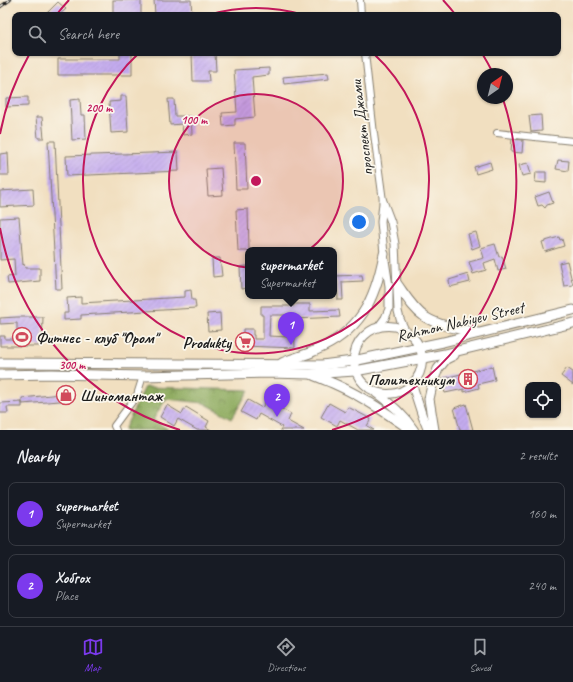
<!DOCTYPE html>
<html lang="en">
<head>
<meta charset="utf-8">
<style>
	:root { --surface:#171b24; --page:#242831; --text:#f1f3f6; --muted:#9ea1a6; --line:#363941; --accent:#7c3aed }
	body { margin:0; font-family:Caveat,sans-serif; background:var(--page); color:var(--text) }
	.controls { position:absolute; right:12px; bottom:12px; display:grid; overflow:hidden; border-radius:8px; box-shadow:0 1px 3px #0004 }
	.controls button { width:36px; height:36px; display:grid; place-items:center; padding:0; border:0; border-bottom:1px solid var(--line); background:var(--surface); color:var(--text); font:20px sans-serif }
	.compass { position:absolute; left:477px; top:68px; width:36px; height:36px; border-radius:50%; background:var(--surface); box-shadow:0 1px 3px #0004; rotate:35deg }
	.you { position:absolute; left:359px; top:222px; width:14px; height:14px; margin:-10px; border:3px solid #fff; border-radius:50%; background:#1a73e8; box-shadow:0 0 0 6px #1a73e833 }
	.badge { display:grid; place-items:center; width:26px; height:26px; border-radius:50%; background:var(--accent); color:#fff; font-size:13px; font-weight:700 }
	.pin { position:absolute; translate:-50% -33px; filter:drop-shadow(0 1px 2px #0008) }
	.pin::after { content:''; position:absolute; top:21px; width:14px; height:12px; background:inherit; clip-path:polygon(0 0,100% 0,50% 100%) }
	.popup { position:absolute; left:245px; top:247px; width:92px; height:52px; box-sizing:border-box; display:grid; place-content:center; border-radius:8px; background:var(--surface); filter:drop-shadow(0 1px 3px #0005); font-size:13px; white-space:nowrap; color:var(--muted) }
	.popup b { font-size:15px; color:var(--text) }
	.popup::after { content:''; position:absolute; left:50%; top:100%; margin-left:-8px; border:8px solid transparent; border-top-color:var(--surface) }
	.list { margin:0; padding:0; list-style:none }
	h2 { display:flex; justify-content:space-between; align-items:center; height:52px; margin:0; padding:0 16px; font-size:17px }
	h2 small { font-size:13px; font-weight:400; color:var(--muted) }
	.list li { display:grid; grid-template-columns:26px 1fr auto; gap:12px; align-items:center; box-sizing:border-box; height:64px; margin:0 8px 8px; padding:0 8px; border:1px solid var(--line); border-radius:8px }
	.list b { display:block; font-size:15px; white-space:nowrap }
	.list p { margin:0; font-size:13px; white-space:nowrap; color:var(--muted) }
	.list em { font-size:13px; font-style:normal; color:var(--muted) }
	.icon { flex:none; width:22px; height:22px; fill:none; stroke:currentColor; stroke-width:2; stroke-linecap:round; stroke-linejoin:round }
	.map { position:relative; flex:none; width:573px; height:430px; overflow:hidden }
	.search { position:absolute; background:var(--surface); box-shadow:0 1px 3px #0004; left:12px; right:12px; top:12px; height:44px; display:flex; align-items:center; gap:10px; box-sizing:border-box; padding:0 14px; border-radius:8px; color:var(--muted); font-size:15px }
	.sheet { height:196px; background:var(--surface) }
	nav { display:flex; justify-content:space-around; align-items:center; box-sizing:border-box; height:56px; border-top:1px solid var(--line); background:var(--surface); font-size:11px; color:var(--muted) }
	nav a { display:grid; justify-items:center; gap:2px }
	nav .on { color:var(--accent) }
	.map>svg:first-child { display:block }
</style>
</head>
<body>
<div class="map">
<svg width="573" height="430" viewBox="0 0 573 430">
	<defs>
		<pattern id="forest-crowns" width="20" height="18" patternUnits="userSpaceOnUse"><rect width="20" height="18" fill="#8fac60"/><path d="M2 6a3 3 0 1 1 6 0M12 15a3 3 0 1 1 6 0" fill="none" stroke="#748b4e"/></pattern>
		<pattern id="building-hatch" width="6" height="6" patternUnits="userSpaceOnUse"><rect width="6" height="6" fill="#c4acef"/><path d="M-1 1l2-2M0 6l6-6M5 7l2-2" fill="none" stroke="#a893cc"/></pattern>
	</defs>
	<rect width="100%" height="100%" fill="#fbf7ec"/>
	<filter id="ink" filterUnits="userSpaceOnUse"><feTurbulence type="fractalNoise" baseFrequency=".025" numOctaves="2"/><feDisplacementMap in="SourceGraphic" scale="8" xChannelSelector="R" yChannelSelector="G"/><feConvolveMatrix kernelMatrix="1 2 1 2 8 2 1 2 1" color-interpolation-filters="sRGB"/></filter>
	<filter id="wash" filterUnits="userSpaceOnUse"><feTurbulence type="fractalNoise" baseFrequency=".012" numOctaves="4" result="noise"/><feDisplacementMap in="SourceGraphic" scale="16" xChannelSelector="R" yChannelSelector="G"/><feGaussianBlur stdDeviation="0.9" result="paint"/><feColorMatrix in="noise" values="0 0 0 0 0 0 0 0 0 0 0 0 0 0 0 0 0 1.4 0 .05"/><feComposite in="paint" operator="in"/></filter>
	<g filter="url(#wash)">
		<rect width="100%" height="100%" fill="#f1dfc0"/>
		<polygon fill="url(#forest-crowns)" stroke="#56643e" points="145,387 249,390 232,418 204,403 166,399 153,420 169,430 124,430"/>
		<g id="blocks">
			<g fill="url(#building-hatch)" fill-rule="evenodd">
				<rect x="113" y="0" width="28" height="15"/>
				<polygon points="154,0 191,0 192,15 155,15"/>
				<polygon points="58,2 66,9 59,15 45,15"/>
				<polygon points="120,53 132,53 132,75 58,75 58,59 120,59"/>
				<polygon points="200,53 215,53 216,71 208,71 209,81 193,81 192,54"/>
				<polygon points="269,68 269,75 252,77 255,117 235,119 235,125 223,126 222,113 237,112 234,70"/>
				<polygon points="328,73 329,79 284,84 283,77"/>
				<polygon points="121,96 126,96 128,132 111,133 109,102 121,101"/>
				<polygon points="28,97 28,106 6,107 6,98"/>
				<polygon points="80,99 81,115 85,115 86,139 72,140 70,100"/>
				<polygon points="168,99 174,99 175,116 191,116 192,134 183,135 182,124 170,125"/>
				<polygon points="541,115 542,131 531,132 529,116"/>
				<polygon points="36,117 42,117 44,138 38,138"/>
				<polygon points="512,139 523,140 522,153 511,152"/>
				<polygon points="48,141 55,141 62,289 56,289"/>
				<polygon points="234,143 245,143 247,189 236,189"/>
				<polygon points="178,152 179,171 67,176 66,156"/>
				<polygon points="8,153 9,175 0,175 0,154"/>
				<polygon points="558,160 569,161 568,171 556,169"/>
				<polygon points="490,162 492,169 476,174 474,167"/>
				<polygon points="528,163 531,174 522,176 519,165"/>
				<polygon points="221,168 223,195 208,196 206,169"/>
				<polygon points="536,172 546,172 546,183 535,182"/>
				<polygon points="33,189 34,205 0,207 0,191"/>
				<polygon points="549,192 553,203 547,205 545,208 542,205 538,206 535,197"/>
				<polygon points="248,209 249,250 248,250 248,251 238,251 236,210"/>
				<polygon points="19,217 23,265 24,264 25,268 40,268 40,281 8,284 7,277 15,276 14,259 0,260 0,218"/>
				<polygon points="476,232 480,246 472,249 468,234"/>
				<polygon points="559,237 560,240 562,239 564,246 545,252 542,242"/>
				<polygon points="495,244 499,257 502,256 506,269 498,271 495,259 484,263 486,270 473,274 469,262 484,258 481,248"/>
				<polygon points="212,258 220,258 222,276 213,277"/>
				<polygon points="567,261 573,285 564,286 559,263"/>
				<polygon points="248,266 248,288 241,289 240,267"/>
				<polygon points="468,274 470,282 450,287 449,280"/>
				<polygon points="362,275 363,281 342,282 343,300 338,300 337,281 334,281 334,276"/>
				<polygon points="191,290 192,300 195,300 196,308 81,315 81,319 64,320 64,313 68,313 67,298 81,297 81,303 185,297 185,291"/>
				<path d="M 294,304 L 310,304 L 310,311 L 339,310 L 340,317 L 294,319 L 295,348 L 243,346 L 243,329 L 253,329 L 253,335 L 254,335 L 254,339 L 263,339 L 263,315 L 261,315 L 261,306 L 294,306 ZM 270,315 L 290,315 L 289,337 L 269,336 Z"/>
				<polygon points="220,313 221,330 208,331 207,314"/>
				<polygon points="17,317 43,317 42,346 0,346 0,336 5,336 5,339 17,339 17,323 0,324 0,318"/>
				<polygon points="492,366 495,380 478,384 479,388 464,392 464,389 445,393 441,379"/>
				<polygon points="567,368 573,372 573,385 561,376"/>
				<polygon points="71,393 72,400 22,404 22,398"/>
				<polygon points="248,400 262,408 266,400 291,414 288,421 304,430 280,430 282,427 259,414 256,420 241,412"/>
				<polygon points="22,402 22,407 7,407 8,413 0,413 0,403"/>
				<polygon points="329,403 345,412 348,407 371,419 367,426 374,430 358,430 340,420 337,426 321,417"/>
				<polygon points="466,404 473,430 460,430 454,408"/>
				<polygon points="167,405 182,414 186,407 209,421 206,427 211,430 197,430 178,419 174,426 160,417"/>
			</g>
		</g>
	</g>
	<g filter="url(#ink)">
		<use href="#blocks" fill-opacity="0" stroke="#867e6e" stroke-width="1"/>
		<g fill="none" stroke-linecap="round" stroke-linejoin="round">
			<defs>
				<g id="minor">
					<polyline points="360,0 361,15"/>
					<polyline points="365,53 374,134 383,201"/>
					<polyline points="497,133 573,141"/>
					<polyline points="116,430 114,426 137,395 143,376"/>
				</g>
				<g id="tertiary">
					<polyline points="383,201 391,222 395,244 398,311 400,319 405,330"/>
					<polyline points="379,326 385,318 389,309 389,286 384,254 381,222 383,203"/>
				</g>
				<g id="secondary">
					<circle cx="388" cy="360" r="34"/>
					<polyline points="412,384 422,415 428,430"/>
					<path d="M 376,393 C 392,405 403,413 414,430"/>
				</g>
				<g id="primary">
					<path d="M 397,284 C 405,295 413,309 425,317 C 439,326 460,329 475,332"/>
					<polyline points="0,363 322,365 353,361 443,342 573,310"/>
					<path d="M 282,363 C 292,358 304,356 314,351 C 360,332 375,301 384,254"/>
					<polyline points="0,375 52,374 143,376 269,373 310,374 355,371 445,354 573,323"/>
					<path d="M 313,375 C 322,379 331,382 339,386 C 365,398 388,414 411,430"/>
					<polyline points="434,430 429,399 433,381 438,369 446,359 454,355"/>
				</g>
			</defs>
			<use href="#minor" stroke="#867e6e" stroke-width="8"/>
			<use href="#tertiary" stroke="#867e6e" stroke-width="9"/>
			<use href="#secondary" stroke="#867e6e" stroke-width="10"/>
			<use href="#primary" stroke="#867e6e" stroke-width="11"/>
			<use href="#minor" stroke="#fff" stroke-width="6"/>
			<use href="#tertiary" stroke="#fff" stroke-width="7"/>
			<use href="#secondary" stroke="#fff" stroke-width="8"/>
			<use href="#primary" stroke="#fff" stroke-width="9"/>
			<defs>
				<polyline id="rail" points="0,7 10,0"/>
			</defs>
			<use href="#rail" stroke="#1c1c1c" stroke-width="3"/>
			<use href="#rail" stroke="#fbf7ec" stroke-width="1.5" stroke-dasharray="4.5" stroke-linecap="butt"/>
		</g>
	</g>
	<circle cx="256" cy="181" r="87" fill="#c2185b" fill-opacity=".12"/>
	<g fill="none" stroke="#c2185b" stroke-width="2">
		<circle cx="256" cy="181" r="87"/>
		<path d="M208 15A173 173 0 0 1 304 15M373 53A173 173 0 1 1 139 53"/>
		<path d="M180 430A260 260 0 0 1 0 228M0 134A260 260 0 0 1 29 55M57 14A260 260 0 0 1 69 0M443 0A260 260 0 0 1 455 14M483 55A260 260 0 0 1 493 73M503 99A260 260 0 0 1 332 430"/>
	</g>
	<defs>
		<symbol id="stadium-ring" viewBox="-11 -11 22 22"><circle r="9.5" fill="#fbf7ec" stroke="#d1495b" stroke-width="1.5"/><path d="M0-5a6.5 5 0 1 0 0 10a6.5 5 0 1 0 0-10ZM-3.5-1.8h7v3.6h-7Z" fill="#d1495b"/></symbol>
		<symbol id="supermarket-ring" viewBox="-11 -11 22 22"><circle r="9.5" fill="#fbf7ec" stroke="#d1495b" stroke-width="1.5"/><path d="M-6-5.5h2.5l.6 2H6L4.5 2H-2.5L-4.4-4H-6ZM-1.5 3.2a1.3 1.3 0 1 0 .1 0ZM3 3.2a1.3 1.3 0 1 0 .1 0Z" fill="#d1495b"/></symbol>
		<symbol id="building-ring" viewBox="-11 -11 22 22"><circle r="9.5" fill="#fbf7ec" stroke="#d1495b" stroke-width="1.5"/><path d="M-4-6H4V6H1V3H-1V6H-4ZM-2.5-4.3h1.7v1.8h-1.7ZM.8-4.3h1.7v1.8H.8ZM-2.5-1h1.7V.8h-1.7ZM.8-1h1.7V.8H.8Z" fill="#d1495b"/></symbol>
		<symbol id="shop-ring" viewBox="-11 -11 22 22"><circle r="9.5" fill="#fbf7ec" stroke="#d1495b" stroke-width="1.5"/><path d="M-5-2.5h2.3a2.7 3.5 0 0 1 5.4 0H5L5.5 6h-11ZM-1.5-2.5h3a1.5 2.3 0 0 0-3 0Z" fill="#d1495b"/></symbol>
	</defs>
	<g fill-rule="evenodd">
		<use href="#stadium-ring" x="11" y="326" width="22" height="22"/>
		<use href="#supermarket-ring" x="234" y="331" width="22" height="22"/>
		<use href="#building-ring" x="457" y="368" width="22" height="22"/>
		<use href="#shop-ring" x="55" y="384" width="22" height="22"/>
	</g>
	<g text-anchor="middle" stroke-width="3.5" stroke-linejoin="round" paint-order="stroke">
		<g font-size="16" fill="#1c1c1c" stroke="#fbf7ec">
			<text transform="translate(361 128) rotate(-97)" y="6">проспект Джами</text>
			<text transform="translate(460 321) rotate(-13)" y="6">Rahmon Nabiyev Street</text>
		</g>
		<g font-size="16" font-weight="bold" fill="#1c1c1c" stroke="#fbf7ec" text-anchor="start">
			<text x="36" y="343">Фитнес - клуб "Ором"</text>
			<text x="231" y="348" text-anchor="end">Produkty</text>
			<text x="454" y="385" text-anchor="end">Политехникум</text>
			<text x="80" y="401">Шиномантаж</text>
		</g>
	</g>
	<circle cx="256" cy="181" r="6" fill="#c2185b" stroke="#fbf7ec" stroke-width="2"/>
	<g font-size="12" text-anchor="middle" font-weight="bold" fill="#c2185b" stroke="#fbf7ec" stroke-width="3.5" stroke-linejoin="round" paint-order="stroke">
		<text x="99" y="112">200 m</text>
		<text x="194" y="124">100 m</text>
		<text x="72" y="369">300 m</text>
	</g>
</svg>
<div class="controls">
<button><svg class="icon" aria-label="locate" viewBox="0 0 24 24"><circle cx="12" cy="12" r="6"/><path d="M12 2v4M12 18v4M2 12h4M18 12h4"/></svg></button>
</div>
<svg class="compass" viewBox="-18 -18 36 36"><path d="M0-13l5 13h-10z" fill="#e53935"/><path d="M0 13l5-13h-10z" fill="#9ea1a6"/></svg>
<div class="you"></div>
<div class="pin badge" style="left:291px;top:345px">1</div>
<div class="popup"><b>supermarket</b>Supermarket</div>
<div class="pin badge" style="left:277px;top:417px">2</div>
<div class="search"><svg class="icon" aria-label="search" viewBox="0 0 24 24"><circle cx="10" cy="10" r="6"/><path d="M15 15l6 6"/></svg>Search here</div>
</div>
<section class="sheet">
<h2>Nearby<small>2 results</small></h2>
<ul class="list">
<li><span class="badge">1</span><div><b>supermarket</b><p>Supermarket</p></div><em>160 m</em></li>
<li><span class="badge">2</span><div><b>Хобгох</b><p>Place</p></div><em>240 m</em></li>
</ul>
</section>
<nav>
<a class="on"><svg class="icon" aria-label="map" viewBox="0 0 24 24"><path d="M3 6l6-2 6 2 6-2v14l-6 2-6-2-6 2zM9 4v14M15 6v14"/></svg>Map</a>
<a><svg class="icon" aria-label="directions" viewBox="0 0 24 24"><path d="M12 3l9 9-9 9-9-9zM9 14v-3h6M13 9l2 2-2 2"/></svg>Directions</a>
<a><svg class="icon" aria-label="saved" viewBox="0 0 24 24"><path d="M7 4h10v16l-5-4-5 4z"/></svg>Saved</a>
</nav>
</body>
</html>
